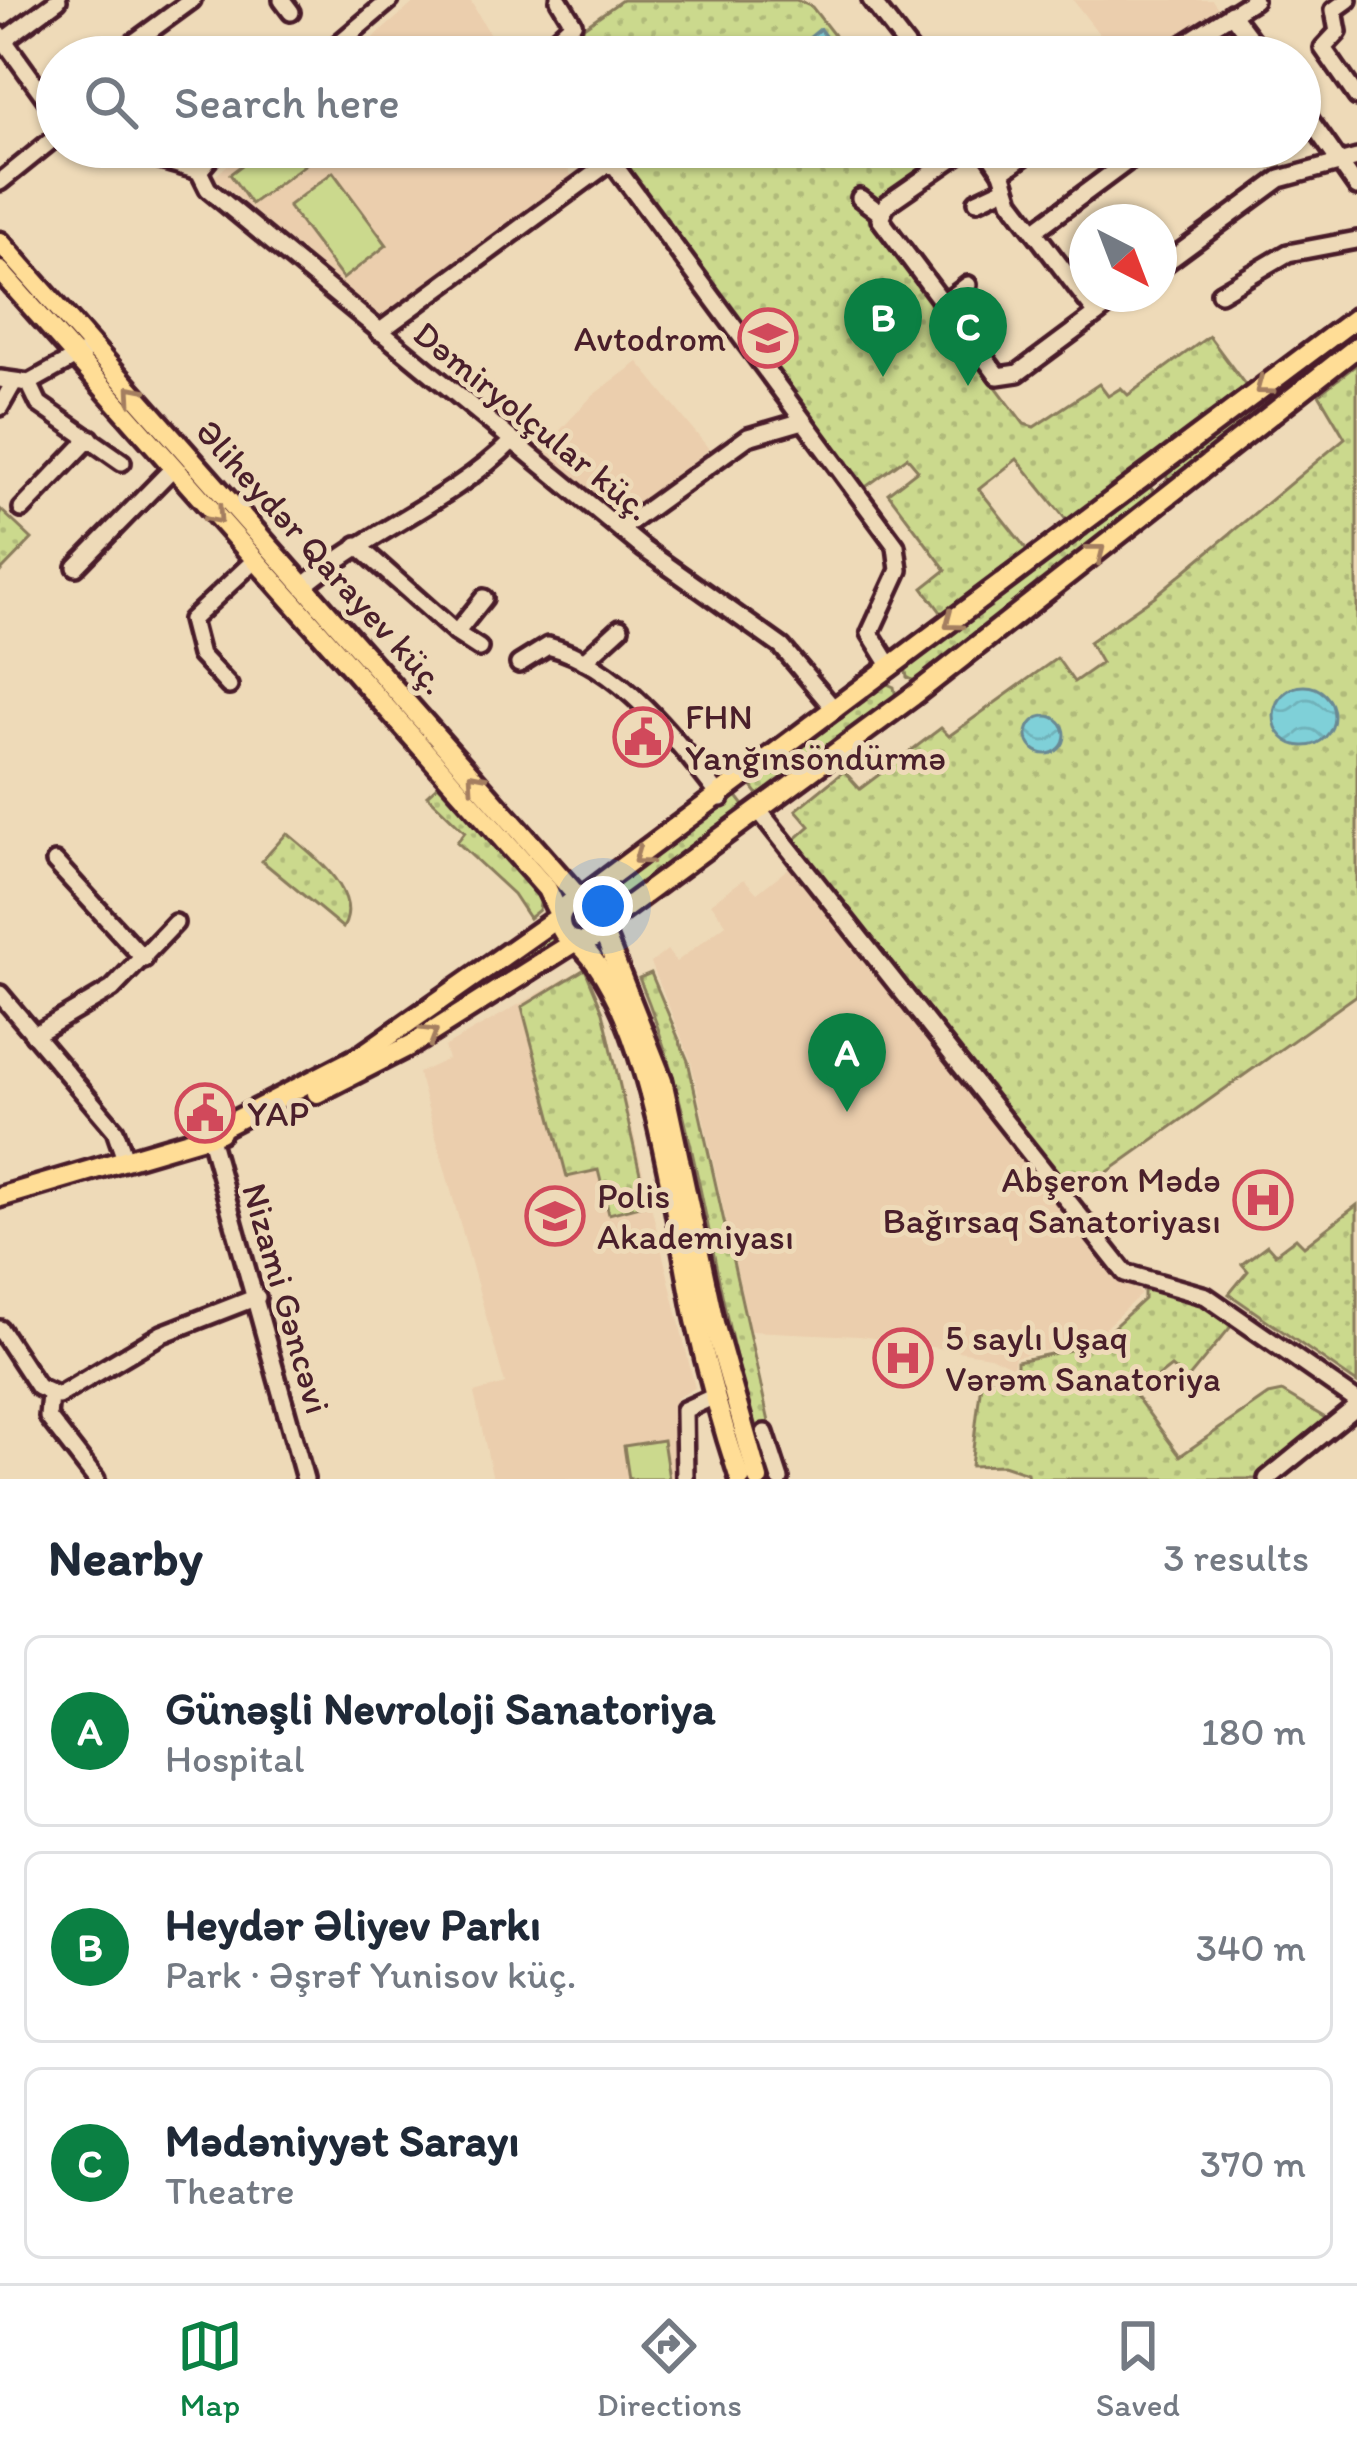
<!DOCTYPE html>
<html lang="en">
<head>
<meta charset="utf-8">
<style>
	:root { --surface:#fff; --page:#f2f2f3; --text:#1f2937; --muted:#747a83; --line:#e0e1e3; --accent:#0b8043 }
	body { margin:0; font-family:Itim,sans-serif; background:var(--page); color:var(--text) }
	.compass { position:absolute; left:1069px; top:204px; width:108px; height:108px; border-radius:50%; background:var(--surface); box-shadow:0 3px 9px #0004; rotate:138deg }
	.you { position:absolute; left:603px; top:906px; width:42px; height:42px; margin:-30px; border:9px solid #fff; border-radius:50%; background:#1a73e8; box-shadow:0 0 0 18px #1a73e833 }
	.badge { display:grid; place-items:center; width:78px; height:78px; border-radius:50%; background:var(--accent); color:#fff; font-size:39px; font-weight:700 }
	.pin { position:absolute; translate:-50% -99px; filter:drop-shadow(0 3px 6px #0008) }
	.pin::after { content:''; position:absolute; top:63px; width:42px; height:36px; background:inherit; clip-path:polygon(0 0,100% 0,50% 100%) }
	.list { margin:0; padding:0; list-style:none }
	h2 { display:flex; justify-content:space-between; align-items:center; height:156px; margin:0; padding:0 48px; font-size:51px }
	h2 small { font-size:39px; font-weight:400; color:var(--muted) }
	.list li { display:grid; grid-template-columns:78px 1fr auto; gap:36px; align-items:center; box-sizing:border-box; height:192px; margin:0 24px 24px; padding:0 24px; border:3px solid var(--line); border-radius:18px }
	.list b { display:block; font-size:45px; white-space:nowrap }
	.list p { margin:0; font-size:39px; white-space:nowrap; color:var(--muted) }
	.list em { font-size:39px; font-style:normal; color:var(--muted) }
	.icon { flex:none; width:66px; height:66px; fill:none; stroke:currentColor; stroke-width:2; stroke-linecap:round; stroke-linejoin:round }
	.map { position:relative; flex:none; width:1357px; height:1479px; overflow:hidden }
	.search { position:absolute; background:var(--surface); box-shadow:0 3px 9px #0004; left:36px; right:36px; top:36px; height:132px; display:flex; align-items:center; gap:30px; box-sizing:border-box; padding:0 42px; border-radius:66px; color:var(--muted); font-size:45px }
	.sheet { height:804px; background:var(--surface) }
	nav { display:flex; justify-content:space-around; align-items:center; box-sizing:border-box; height:168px; border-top:3px solid var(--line); background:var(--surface); font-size:33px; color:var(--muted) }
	nav a { display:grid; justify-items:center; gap:6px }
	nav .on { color:var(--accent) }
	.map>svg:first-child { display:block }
</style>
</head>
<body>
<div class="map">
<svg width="1357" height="1479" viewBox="0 0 1357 1479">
	<defs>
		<pattern id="green-dots" width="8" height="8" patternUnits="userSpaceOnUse" patternTransform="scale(3)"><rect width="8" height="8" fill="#cbd98d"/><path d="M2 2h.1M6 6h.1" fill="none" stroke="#b0ba7a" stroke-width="1.8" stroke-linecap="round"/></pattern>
		<pattern id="water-waves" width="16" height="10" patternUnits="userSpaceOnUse" patternTransform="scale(3)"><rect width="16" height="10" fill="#7fd0d8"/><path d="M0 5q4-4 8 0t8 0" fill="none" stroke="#6fb2ba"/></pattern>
	</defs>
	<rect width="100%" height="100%" fill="#eedab8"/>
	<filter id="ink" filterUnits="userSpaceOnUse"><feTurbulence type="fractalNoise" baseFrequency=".00833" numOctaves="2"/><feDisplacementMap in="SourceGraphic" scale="24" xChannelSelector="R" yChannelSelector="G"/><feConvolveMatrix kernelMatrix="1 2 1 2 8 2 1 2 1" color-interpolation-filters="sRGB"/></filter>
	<g filter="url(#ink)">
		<g fill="#ebcead">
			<polygon points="417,0 470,0 503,57 351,57"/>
			<polygon points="1073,0 1212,0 1218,8 1150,57 1106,57 1112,51"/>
			<polygon points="248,147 556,147 573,178 383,320 214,177"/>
			<polygon points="638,362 709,449 627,517 611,513 539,453 593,395"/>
			<polygon points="794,864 817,892 814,899 822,909 828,906 1141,1294 1091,1341 1015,1357 1013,1367 990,1356 860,1336 750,1331 691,1061 651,963 667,950 676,962 726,924 711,903 744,879 757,893"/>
			<polygon points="587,966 604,1011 695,1388 677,1398 679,1479 493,1479 474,1393 505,1384 418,1073 448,1059 444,1047"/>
		</g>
		<g fill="url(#green-dots)" stroke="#8a7c5c" stroke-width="3">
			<polygon points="622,0 796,0 812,7 851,57 541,57"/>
			<polygon points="622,147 921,147 933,162 866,214 1024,424 1034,427 1099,384 1108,396 1121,388 1128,395 1209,336 1246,386 1067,521 1017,459 979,489 1028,551 943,615 923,588 946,570 888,493 918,470 907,457 863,489 633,182"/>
			<polygon points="1357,326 1357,341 1176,482 1167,478 1166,469"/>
			<polygon points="1357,364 1357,995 1074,1196 791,843 810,826 796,810 844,771 860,789 941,728 949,736 1057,658 1074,682 1101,663 1089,642 1155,596 1345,438 1319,394"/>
			<polygon points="1147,483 1157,496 916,682 907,677 905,667"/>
			<polygon points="0,509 32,539 0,572"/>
			<polygon points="885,683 894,687 896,697 763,801 750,784"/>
			<polygon points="438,785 541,897 539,910 529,918 513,894 457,842 465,832 427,795"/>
			<polygon points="736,795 749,812 611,913 600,898"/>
			<path d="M 287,833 C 311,853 364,893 343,928 L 262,861 Z"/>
			<polygon points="548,934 558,946 388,1054 383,1050"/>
			<polygon points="585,969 603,1012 647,1204 609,1214 598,1170 567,1177 522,1007"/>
			<path d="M 651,973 L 688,1061 L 769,1422 L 756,1431 C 710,1281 700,1123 639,978 Z"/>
			<polygon points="1357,1205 1357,1383 1229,1294 1248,1271 1242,1264 1267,1245 1275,1254 1296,1238 1304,1246"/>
			<polygon points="1144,1286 1201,1299 1233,1324 1187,1380 1171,1367 1135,1395 1180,1456 1268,1395 1282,1392 1332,1422 1259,1479 1028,1479 1027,1473 1003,1465 971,1466 981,1382 1017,1372 1017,1361 1094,1345 1144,1299"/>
		</g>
		<g fill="#cbd98d" stroke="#8a7c5c" stroke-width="3">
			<polygon points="266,147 294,147 306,164 251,204 230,174"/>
			<polygon points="333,172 387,245 343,279 288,206"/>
			<polygon points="663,1440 669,1479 629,1479 624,1446"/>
		</g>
		<g fill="url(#water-waves)" stroke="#6a8993" stroke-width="3">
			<polygon points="820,29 837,52 831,57 786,57"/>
			<circle cx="1304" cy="716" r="30"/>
			<circle cx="1046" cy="735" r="19"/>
		</g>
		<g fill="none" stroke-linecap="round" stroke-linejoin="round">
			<defs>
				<g id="minor">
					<polyline points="282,0 291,12"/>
					<polyline points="871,0 915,57"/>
					<polyline points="1348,0 1334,10 1338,32 1323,48 1357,97"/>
					<polyline points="1231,13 1264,57"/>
					<polyline points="0,35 57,114"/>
					<polyline points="4,40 58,0"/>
					<polyline points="114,57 192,0"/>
					<polyline points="323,57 390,0"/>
					<polyline points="536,57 573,23 559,0"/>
					<polyline points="1163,57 1254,0"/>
					<polyline points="1300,106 1357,187"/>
					<polyline points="115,147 199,171"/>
					<polyline points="594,147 606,165"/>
					<polyline points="969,147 887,204 880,219 998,376 1018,373 1124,294"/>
					<polyline points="985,147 1002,172 1011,201 1097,314"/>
					<polyline points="199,171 208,189 644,549 782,647 835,710"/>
					<polyline points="199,171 219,147"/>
					<polyline points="1002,172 1037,147"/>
					<polyline points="0,182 57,136"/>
					<polyline points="860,198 880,213"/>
					<polyline points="977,201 1005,188"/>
					<polyline points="1034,231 1147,147"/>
					<polyline points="1159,268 1280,179 1357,158"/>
					<polyline points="1220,293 1288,253 1357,240"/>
					<polyline points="943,304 968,285"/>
					<polyline points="379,332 606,165 615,166 896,546 899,570 870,633 891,667"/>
					<polyline points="0,379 29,383 83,353"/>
					<polyline points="29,383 39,404 122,462"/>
					<polyline points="0,407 13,384"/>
					<polyline points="22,509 90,438"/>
					<polyline points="621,529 748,437 803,421"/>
					<polyline points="357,545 456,633 479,648"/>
					<polyline points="76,567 173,468"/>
					<path d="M 305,585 C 369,531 452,501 511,442"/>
					<polyline points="456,633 484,598"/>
					<polyline points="584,661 620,628"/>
					<path d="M 519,664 L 548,646 C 619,664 679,742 721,798"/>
					<polyline points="229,686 200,655 191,620 255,560"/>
					<polyline points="760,812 1125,1273 1206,1296 1357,1401"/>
					<polyline points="55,862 144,959"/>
					<polyline points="0,994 115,1130 125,1159"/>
					<polyline points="34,1035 112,989 175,923"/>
					<polyline points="209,1134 305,1479"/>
					<polyline points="0,1329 38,1387 58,1396 162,1334 257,1297"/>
					<polyline points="50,1395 48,1417 96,1479"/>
					<polyline points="765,1433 780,1479"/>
					<polyline points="685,1479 684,1410 715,1396"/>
					<polyline points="1267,1479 1357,1406"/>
				</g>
				<g id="major">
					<polyline points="0,242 580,899 1357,317"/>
					<polyline points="0,271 547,889 560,916 362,1055 209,1134"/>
					<circle cx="581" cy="921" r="21"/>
					<path d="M 317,1093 L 413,1044 L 576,941 C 651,1006 675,1222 696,1320 C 708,1374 723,1427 740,1479"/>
					<polyline points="0,1197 220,1132"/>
					<polyline points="758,1479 714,1323 662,1080 601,926 913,696 1357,347"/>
				</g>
			</defs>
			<use href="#minor" stroke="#4a1f2b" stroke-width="24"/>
			<use href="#major" stroke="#4a1f2b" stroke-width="27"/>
			<use href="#minor" stroke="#eedab8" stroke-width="15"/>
			<use href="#major" stroke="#ffdd96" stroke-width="18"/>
		</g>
		<defs><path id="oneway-chevron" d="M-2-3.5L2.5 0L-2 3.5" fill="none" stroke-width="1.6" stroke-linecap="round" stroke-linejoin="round" transform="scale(3)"/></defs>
		<g stroke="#a47e60">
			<use href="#oneway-chevron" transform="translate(1263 387) rotate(143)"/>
			<use href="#oneway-chevron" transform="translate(134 393) rotate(-131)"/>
			<use href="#oneway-chevron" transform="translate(216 516) rotate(48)"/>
			<use href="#oneway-chevron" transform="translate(1097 552) rotate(-38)"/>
			<use href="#oneway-chevron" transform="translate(952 622) rotate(143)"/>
			<use href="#oneway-chevron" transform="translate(475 780) rotate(-131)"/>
			<use href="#oneway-chevron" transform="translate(641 857) rotate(144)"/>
			<use href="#oneway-chevron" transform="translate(430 1034) rotate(-31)"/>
		</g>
	</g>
	<defs>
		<symbol id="university-ring" viewBox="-11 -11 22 22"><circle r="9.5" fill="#eedab8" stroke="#d1495b" stroke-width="1.5"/><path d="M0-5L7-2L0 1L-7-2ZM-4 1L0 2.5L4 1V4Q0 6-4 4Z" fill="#d1495b"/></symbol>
		<symbol id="civic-ring" viewBox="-11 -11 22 22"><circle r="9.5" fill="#eedab8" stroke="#d1495b" stroke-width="1.5"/><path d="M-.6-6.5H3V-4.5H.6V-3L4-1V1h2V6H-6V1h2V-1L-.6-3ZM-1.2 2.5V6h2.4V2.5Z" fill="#d1495b"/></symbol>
		<symbol id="hospital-ring" viewBox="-11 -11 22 22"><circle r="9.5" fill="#eedab8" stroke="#d1495b" stroke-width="1.5"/><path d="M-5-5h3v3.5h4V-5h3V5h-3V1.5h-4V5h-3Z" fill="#d1495b"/></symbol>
	</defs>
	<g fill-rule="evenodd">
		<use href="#university-ring" x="735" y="305" width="66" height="66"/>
		<use href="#civic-ring" x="610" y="704" width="66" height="66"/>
		<use href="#civic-ring" x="172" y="1080" width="66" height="66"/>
		<use href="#hospital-ring" x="1230" y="1167" width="66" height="66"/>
		<use href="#university-ring" x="522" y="1183" width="66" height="66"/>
		<use href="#hospital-ring" x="870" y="1325" width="66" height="66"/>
	</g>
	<g text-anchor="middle" stroke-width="10" stroke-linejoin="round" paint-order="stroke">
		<g font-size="36" fill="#4a1f2b" stroke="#eedab8" text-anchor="start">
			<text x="726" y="351" text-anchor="end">Avtodrom</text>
			<text x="685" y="729">FHN<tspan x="685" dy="41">Yanğınsöndürmə</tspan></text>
			<text x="247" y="1126">YAP</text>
			<text x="1221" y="1192" text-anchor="end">Abşeron Mədə<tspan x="1221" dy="41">Bağırsaq Sanatoriyası</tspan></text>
			<text x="597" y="1208">Polis<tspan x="597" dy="41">Akademiyası</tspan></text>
			<text x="945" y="1350">5 saylı Uşaq<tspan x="945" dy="41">Vərəm Sanatoriya</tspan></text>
		</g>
		<g font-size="36" fill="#4a1f2b" stroke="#eedab8">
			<text transform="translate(533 420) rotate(39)" y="13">Dəmiryolçular küç.</text>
			<text transform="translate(322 556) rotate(48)" y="13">Əliheydər Qarayev küç.</text>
			<text transform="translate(287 1298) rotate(74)" y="13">Nizami Gəncəvi</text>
		</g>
	</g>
</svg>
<svg class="compass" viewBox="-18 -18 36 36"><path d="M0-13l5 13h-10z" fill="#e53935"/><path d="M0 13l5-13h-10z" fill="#747a83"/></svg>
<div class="you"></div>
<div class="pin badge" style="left:847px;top:1112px">A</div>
<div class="pin badge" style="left:883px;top:377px">B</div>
<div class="pin badge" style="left:968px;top:386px">C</div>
<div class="search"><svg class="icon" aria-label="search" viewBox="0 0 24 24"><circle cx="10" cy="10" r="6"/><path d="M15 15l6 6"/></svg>Search here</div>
</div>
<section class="sheet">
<h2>Nearby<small>3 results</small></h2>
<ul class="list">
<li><span class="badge">A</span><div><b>Günəşli Nevroloji Sanatoriya</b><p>Hospital</p></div><em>180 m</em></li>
<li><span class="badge">B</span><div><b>Heydər Əliyev Parkı</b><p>Park · Əşrəf Yunisov küç.</p></div><em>340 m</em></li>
<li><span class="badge">C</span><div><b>Mədəniyyət Sarayı</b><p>Theatre</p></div><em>370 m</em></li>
</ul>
</section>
<nav>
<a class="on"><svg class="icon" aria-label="map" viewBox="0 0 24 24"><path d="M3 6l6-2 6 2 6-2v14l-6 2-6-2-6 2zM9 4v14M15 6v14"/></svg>Map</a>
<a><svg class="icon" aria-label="directions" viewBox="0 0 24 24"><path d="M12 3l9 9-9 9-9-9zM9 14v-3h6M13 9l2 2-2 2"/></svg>Directions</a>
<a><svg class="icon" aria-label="saved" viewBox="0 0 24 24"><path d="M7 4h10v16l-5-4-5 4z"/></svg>Saved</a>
</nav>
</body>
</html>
